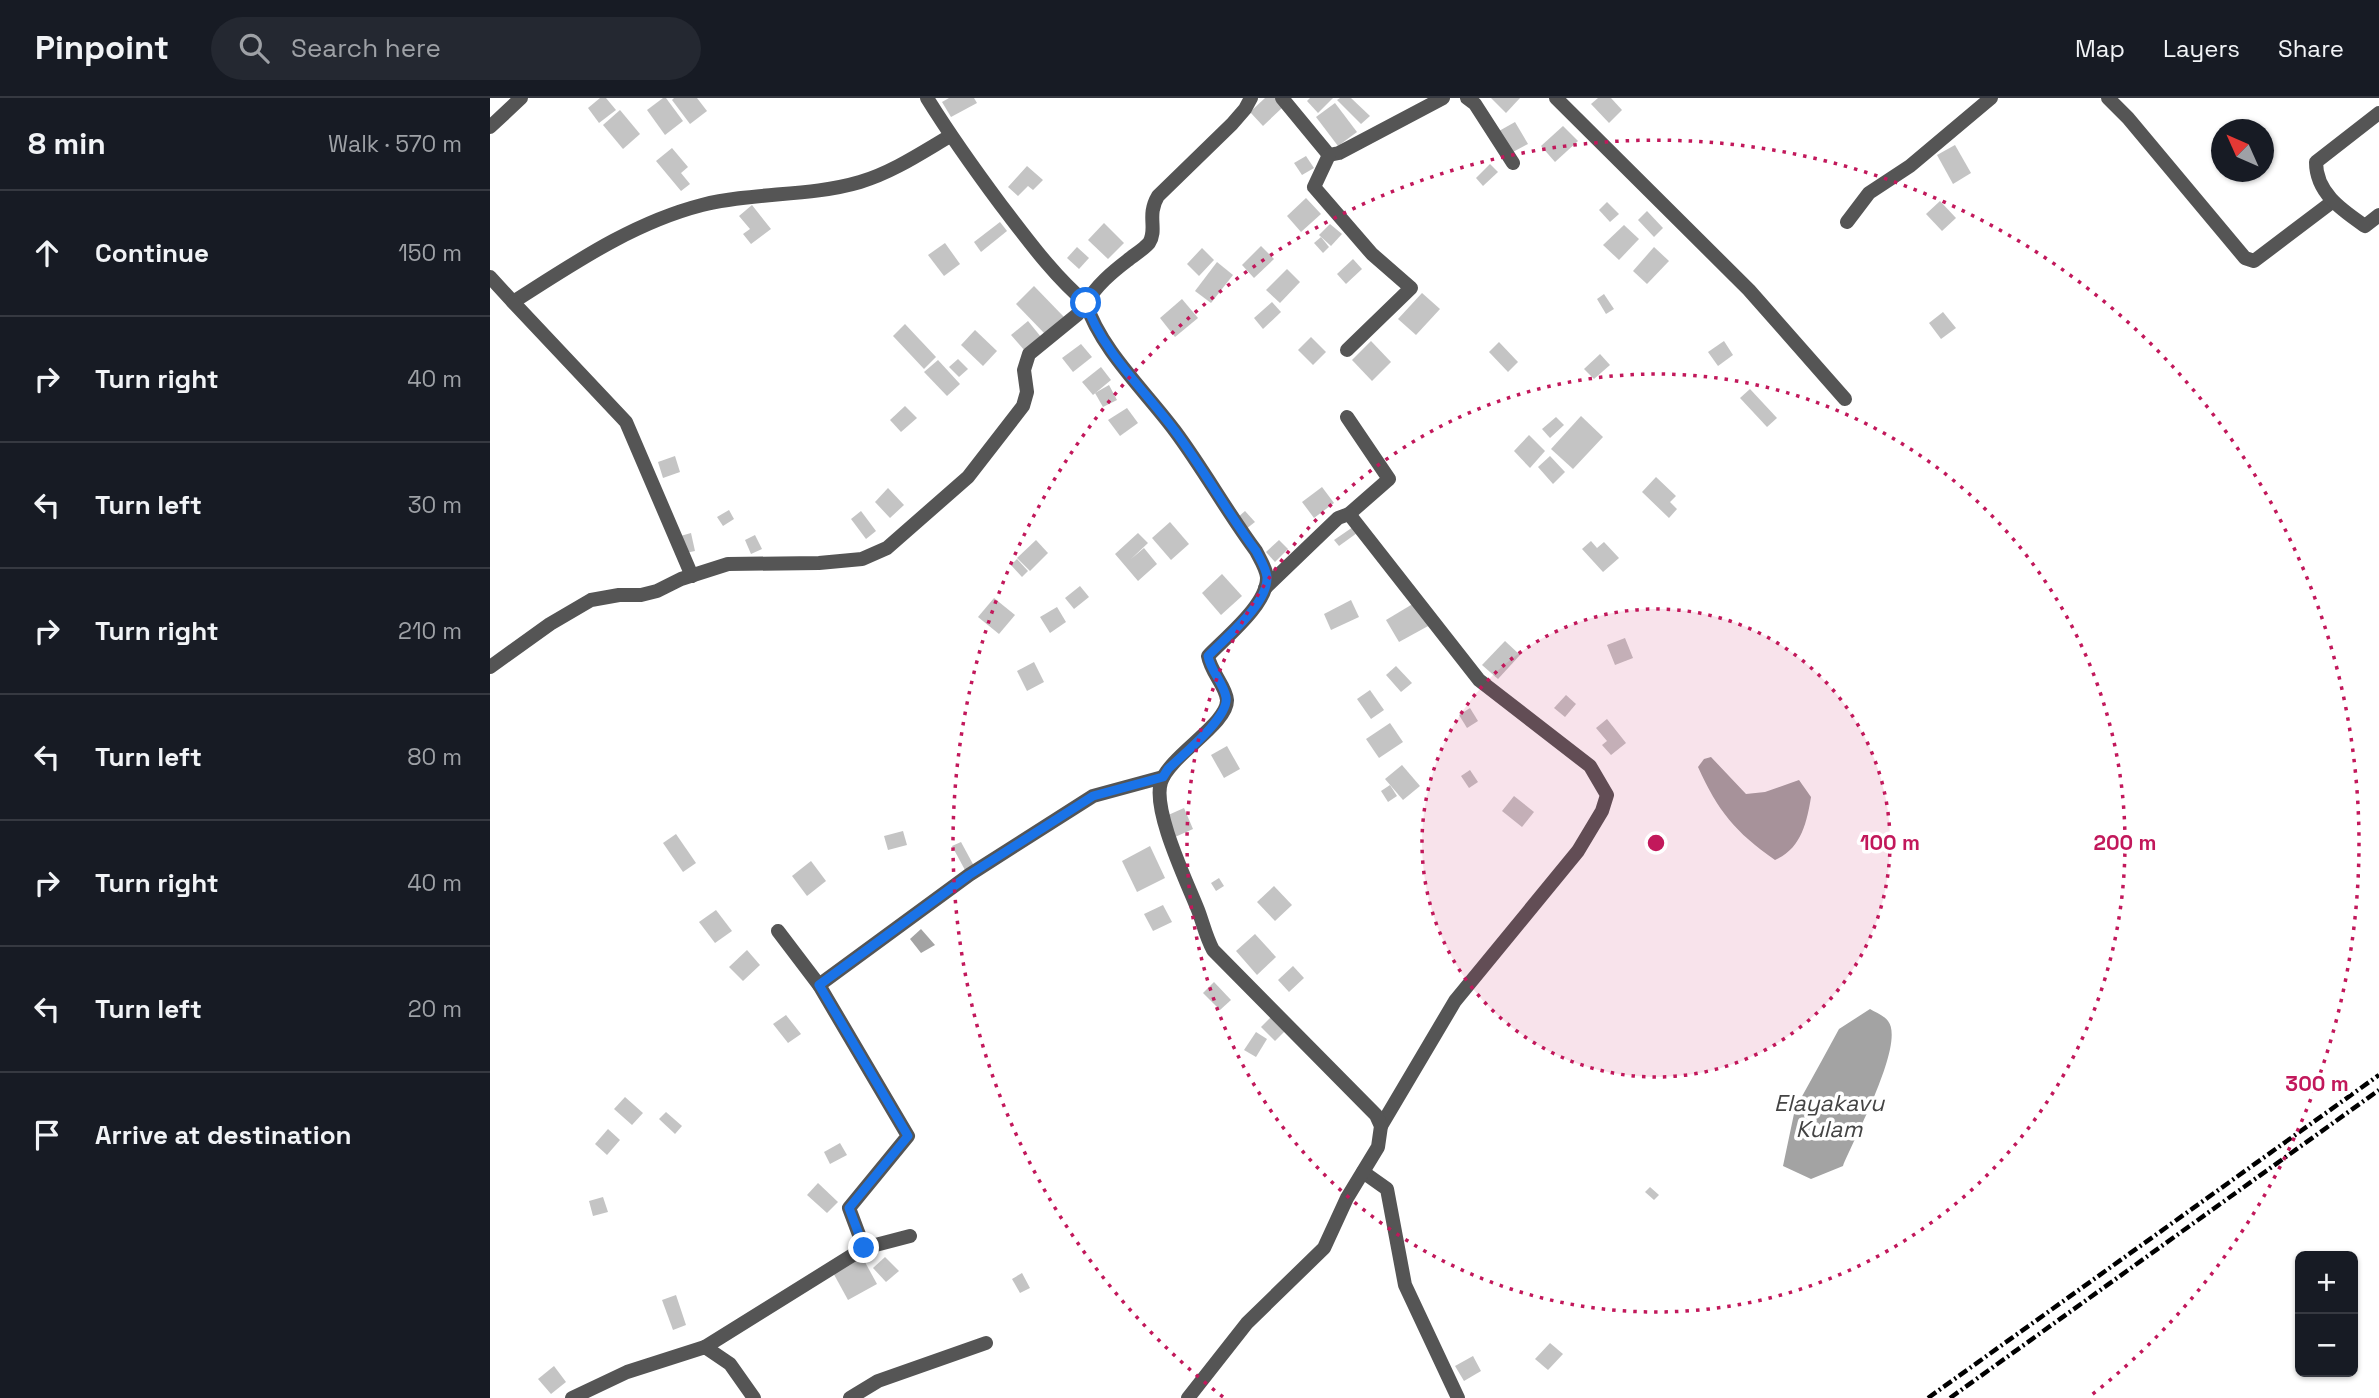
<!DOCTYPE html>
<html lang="en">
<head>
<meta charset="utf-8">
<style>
	:root { --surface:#171b24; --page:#242831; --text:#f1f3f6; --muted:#9ea1a6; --line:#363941 }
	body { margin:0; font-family:"Space Grotesk",sans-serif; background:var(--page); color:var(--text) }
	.controls { position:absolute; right:21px; bottom:21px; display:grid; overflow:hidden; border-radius:10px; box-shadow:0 2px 5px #0004 }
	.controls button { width:63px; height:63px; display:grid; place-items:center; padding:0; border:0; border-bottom:2px solid var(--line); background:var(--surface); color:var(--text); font:35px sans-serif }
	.compass { position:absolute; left:1721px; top:21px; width:63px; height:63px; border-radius:50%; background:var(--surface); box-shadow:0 2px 5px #0004; rotate:315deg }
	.stop { position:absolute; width:21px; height:21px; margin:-16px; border:5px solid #1a73e8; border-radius:50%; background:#fff }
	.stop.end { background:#1a73e8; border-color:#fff; box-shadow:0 2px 7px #0008 }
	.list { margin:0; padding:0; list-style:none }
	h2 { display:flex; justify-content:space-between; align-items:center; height:91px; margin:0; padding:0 28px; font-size:30px }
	h2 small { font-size:23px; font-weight:400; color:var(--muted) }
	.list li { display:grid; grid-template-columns:46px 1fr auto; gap:21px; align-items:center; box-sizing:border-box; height:126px; padding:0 28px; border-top:2px solid var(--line) }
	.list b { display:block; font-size:26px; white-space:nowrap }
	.list em { font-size:23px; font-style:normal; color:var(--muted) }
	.icon { flex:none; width:38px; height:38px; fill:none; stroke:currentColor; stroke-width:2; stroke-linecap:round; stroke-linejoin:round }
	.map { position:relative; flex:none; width:1889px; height:1300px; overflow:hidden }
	header { display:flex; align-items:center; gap:42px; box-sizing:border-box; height:98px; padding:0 35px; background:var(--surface); border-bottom:2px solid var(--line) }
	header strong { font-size:33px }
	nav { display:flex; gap:38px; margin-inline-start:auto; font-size:24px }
	.search { width:490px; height:63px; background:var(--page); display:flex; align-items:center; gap:18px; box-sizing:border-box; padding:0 24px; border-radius:38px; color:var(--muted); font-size:26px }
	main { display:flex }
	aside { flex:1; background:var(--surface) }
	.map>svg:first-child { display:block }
</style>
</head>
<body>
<header>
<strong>Pinpoint</strong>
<div class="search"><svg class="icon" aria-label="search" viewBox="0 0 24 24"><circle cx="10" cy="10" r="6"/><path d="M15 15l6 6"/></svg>Search here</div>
<nav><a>Map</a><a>Layers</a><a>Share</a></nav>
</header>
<main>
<aside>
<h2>8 min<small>Walk · 570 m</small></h2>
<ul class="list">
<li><svg class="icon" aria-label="ahead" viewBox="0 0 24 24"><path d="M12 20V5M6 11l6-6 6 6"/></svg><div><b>Continue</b></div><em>150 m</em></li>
<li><svg class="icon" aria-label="right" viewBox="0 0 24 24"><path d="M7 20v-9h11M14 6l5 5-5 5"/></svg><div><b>Turn right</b></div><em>40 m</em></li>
<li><svg class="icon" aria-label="left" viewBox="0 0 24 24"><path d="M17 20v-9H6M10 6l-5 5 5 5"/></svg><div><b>Turn left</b></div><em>30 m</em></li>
<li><svg class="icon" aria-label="right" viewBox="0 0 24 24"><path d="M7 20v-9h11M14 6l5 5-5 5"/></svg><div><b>Turn right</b></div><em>210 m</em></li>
<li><svg class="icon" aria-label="left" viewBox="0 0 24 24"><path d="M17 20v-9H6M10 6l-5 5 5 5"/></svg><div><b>Turn left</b></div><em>80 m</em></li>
<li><svg class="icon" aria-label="right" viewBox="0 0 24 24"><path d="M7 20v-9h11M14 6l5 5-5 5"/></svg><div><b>Turn right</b></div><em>40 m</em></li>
<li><svg class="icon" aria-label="left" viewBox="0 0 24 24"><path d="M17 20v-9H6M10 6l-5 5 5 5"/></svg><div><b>Turn left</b></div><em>20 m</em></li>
<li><svg class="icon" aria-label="arrive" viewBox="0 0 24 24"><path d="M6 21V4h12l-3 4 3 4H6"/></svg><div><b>Arrive at destination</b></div></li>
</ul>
</aside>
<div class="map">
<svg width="1889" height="1300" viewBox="0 0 1889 1300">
	<rect width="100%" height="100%" fill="#fff"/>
	<g fill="#a3a3a3">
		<path d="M 1221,659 L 1256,696 L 1275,694 L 1309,682 L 1321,699 C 1317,724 1311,751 1285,762 C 1245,734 1228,713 1208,669 L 1214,661 Z"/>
		<polygon points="431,831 445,847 431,855 420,841"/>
		<path d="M 1380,911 C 1385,914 1395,918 1398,923 C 1416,945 1363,1042 1353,1068 L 1321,1081 L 1293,1068 L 1305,1011 L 1331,964 L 1349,931 Z"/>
	</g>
	<g fill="#c4c4c4">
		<polygon points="110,0 116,0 126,12 109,25 98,10"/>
		<polygon points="173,0 176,0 193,23 175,37 157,12"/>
		<polygon points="184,0 207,0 217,13 200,26 182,2"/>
		<polygon points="459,0 484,0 487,5 461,19 452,4"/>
		<polygon points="775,0 785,0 793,9 773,28 760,14"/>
		<polygon points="820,0 843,0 828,15 817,3"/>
		<polygon points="850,0 861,0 880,18 871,26 847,2"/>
		<polygon points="1001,0 1030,0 1016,15"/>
		<polygon points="1108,0 1121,0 1132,12 1119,25 1101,6"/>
		<polygon points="845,5 867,34 848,48 826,19"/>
		<polygon points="130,12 150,36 133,51 113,27"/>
		<polygon points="1025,24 1038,46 1021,55 1009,33"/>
		<polygon points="1073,28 1088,43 1065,64 1051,48"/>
		<polygon points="1465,47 1481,75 1463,86 1447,57"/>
		<polygon points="182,50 198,69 191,75 200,86 191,93 166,63"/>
		<polygon points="816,58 824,70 812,77 804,65"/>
		<polygon points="1000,66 1008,74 993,88 986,80"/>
		<polygon points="537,68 553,82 543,92 538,88 528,98 518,89"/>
		<polygon points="816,100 831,116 811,134 797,118"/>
		<polygon points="1450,103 1466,120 1452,133 1436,116"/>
		<polygon points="1117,104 1129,116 1120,124 1109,112"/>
		<polygon points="262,107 281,131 261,146 253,136 260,131 249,118"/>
		<polygon points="1157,113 1173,130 1164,139 1148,122"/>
		<polygon points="510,124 517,133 491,154 484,144"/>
		<polygon points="614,125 634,145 618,161 598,142"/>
		<polygon points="840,126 852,136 841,148 829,137"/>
		<polygon points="1134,127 1149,141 1129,162 1113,147"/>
		<polygon points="831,139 839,149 833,155 824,145"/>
		<polygon points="455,145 470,166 454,178 438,157"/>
		<polygon points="771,148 784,161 764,180 752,167"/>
		<polygon points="587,149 599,160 589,171 577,160"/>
		<polygon points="1164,149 1179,163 1157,186 1143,173"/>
		<polygon points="712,150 724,162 709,178 697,166"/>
		<polygon points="863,161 872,171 856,186 847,176"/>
		<polygon points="727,164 743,177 721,205 705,193"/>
		<polygon points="797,171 810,184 790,205 776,192"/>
		<polygon points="544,188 574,219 556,237 526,206"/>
		<polygon points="932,195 950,211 926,237 908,221"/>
		<polygon points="1114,196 1124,211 1116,216 1107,201"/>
		<polygon points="692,201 708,220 685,239 670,220"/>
		<polygon points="782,204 791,214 773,231 764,220"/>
		<polygon points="1453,214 1466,230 1451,241 1439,225"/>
		<polygon points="538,223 551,239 535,253 521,237"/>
		<polygon points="415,226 446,259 434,271 403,238"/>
		<polygon points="485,232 507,253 493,268 471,247"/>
		<polygon points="821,239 836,254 823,267 808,252"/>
		<polygon points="881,243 901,264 882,283 862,262"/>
		<polygon points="1234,243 1243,257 1228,268 1218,254"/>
		<polygon points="1009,244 1028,264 1018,274 999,254"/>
		<polygon points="591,246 602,259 583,274 572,260"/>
		<polygon points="1110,256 1120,267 1104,281 1094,271"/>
		<polygon points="468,261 478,271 469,279 459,269"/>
		<polygon points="448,262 470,286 457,298 434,274"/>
		<polygon points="611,269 621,282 603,297 592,284"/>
		<polygon points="619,287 627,302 613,309 605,295"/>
		<polygon points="1260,291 1287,320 1277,329 1250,300"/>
		<polygon points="415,308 427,320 411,334 400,322"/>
		<polygon points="637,310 648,325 630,338 618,322"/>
		<polygon points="1091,318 1113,339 1083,371 1061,351"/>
		<polygon points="1066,319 1074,327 1060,340 1052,331"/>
		<polygon points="1039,337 1055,353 1040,370 1024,353"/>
		<polygon points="185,358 190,374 173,380 168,364"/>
		<polygon points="1060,358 1075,374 1063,386 1048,369"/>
		<polygon points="1166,379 1186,398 1180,404 1187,411 1179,420 1152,394"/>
		<polygon points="832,389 844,405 824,420 812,404"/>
		<polygon points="398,390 414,407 400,420 385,404"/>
		<polygon points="239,412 244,421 233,428 227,419"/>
		<polygon points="371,413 386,433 376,441 361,421"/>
		<polygon points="755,413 765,424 756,431 747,420"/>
		<polygon points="680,424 699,446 681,462 662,440"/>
		<polygon points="863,429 867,435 849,448 844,442"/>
		<polygon points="201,435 205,453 191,456 187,439"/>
		<polygon points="648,435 658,445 641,461 654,450 667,466 648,483 625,456"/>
		<polygon points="265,437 272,451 261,456 255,442"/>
		<polygon points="546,442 558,455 540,473 527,460"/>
		<polygon points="789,442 798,451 785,464 776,454"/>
		<polygon points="1101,443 1107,450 1114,444 1129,460 1113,474 1092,451"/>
		<polygon points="527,461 538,473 532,479 521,467"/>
		<polygon points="732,476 752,498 731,517 712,495"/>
		<polygon points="590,488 599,499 584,511 575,500"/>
		<polygon points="504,500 525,517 509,536 488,519"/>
		<polygon points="861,502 869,519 841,532 834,516"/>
		<polygon points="926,504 940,527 909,544 896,522"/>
		<polygon points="567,509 576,524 560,535 550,519"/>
		<polygon points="1135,540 1143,560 1125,567 1117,547"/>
		<polygon points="1015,543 1030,557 1008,581 992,567"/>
		<polygon points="544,564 554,584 537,593 527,573"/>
		<polygon points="906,568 922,585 911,594 896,577"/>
		<polygon points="880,592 894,612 881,621 867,601"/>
		<polygon points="1076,597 1086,606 1075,619 1064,610"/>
		<polygon points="980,610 988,623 977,630 969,617"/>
		<polygon points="1117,621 1136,645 1121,657 1112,647 1117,643 1106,630"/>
		<polygon points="900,625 913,644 889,660 876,641"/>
		<polygon points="737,648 750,671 734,680 721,657"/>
		<polygon points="912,667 930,688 913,702 895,681"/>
		<polygon points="980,672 988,684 979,690 971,678"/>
		<polygon points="900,687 907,698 898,704 891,693"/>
		<polygon points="1024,698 1044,714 1032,729 1012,713"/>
		<polygon points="694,710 703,731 685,739 676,718"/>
		<polygon points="413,733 417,747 398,752 394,738"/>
		<polygon points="186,736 206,765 193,774 173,745"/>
		<polygon points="471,744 484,768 475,772 462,748"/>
		<polygon points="660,748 675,780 647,794 632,763"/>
		<polygon points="321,763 336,783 317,798 302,778"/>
		<polygon points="729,780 734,788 726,793 721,785"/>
		<polygon points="784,788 802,807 785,823 767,804"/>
		<polygon points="673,807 682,824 663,833 654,816"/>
		<polygon points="226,812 242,833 225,845 209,824"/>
		<polygon points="765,836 786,859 767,877 746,853"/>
		<polygon points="257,852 270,867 253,883 239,869"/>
		<polygon points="803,868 814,880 799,894 788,882"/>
		<polygon points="724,884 741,902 730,912 713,895"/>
		<polygon points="296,917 311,936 298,945 283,926"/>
		<polygon points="782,918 796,932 785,943 771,929"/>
		<polygon points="766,934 777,941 766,959 754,952"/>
		<polygon points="135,999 153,1015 142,1027 124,1011"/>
		<polygon points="176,1014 192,1028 185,1036 169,1021"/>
		<polygon points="118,1031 130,1042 117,1057 105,1046"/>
		<polygon points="350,1045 357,1057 340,1066 334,1054"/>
		<polygon points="328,1085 348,1104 337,1115 317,1097"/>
		<polygon points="1160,1089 1169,1097 1164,1102 1155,1094"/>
		<polygon points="113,1099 118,1114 103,1118 99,1103"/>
		<polygon points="370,1155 387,1186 358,1202 341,1171"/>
		<polygon points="395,1159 409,1173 396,1184 383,1170"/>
		<polygon points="532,1175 540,1190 530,1195 522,1181"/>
		<polygon points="186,1197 196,1227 183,1232 172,1202"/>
		<polygon points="1060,1245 1073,1256 1058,1272 1045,1261"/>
		<polygon points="983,1258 991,1273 974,1283 965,1268"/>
		<polygon points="64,1268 76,1284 61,1296 48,1281"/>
	</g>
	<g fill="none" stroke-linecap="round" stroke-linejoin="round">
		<g stroke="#555" stroke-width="14">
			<polyline points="792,0 839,57 849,55 953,0"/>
			<polyline points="977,0 985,6 1023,65"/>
			<polyline points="1066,0 1259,192 1355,301"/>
			<polyline points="1618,0 1638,20 1755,160 1764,163 1842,104"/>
			<path d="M 1889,15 L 1826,64 C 1826,95 1852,112 1875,128 L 1889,117"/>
			<polyline points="0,29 31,0"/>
			<polyline points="839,57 824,89 882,156 921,190 857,252"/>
			<polyline points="1357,124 1379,95 1420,68 1501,0"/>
			<path d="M 0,179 L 23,204 C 83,166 142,125 212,107 C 263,94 319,99 370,84 C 403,74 431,55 460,38"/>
			<polyline points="23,204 136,324 202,478"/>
			<polyline points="857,319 899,381 859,416"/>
			<polyline points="775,490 848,420 859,416 989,582 1100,668 1117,697 1112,713 1088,753 965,903 891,1028"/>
			<path d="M 0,569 L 60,526 L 101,502 L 129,497 L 151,497 L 167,493 L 191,481 L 238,466 L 329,465 L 372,461 L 397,450 L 478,379 L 533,308 L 537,294 L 534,272 L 539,256 L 588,216 L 596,205 C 563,177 538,142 511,107 C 485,72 460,37 437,0"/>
			<polyline points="288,833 329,887 479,777 603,698 673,679"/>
			<polyline points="329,887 418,1038 359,1110 374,1150"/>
			<polyline points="873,1074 897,1091 915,1187 968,1300"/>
			<polyline points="215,1249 374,1150 420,1138"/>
			<polyline points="82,1300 137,1274 215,1249 240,1266 264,1300"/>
			<polyline points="360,1300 388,1283 496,1245"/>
			<path d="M 698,1300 L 757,1225 L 834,1150 L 857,1100 L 888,1049 L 891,1028 L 886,1017 L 723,852 C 716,839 713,825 708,812 C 697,784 662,712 671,684 C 680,657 738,626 737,602 C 736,588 721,575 718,558 C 736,539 778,506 777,479 C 776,470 770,461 766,453 C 737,414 714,372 685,333 C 657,295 610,251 596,205 C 607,187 621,175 638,162 C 644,157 654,151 659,145 C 668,131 656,118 668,98 L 742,26 L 755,11 L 761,0"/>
		</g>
		<g stroke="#000" stroke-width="4.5" stroke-dasharray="10 3.5 2 3.5" stroke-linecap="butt">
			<polyline points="1438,1300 1889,977"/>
			<polyline points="1460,1300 1889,992"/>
		</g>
	</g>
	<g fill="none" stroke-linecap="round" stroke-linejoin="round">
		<path stroke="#1a73e8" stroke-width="9" d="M 374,1150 L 359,1110 L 418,1038 L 329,887 L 479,777 L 603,698 L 673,679 L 678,671 C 692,657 740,619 736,599 C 733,584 721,574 718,558 C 736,539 778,506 777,479 C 776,470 770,461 766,453 C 737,414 714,372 685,333 C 657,295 610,251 596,205"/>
	</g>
	<circle cx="1166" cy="745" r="234" fill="#c2185b" fill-opacity=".12"/>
	<g fill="none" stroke="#c2185b" stroke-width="3.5" stroke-dasharray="3.5 7">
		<circle cx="1166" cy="745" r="234"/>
		<circle cx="1166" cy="745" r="469"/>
		<path d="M733 1299A703 703 0 1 1 1599 1299"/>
	</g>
	<g text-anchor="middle" stroke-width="7" stroke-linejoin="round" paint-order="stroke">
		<g font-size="23" font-style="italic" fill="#444" stroke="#fff">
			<text x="1339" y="1013">Elayakavu<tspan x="1339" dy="26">Kulam</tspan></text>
		</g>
	</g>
	<circle cx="1166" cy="745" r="10" fill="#c2185b" stroke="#fff" stroke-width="3.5"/>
	<g font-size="21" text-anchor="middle" font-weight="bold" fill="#c2185b" stroke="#fff" stroke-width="7" stroke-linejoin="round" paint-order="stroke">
		<text x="1400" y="752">100 m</text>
		<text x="1635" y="752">200 m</text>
		<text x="1827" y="993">300 m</text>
	</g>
</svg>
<div class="controls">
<button>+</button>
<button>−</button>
</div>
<svg class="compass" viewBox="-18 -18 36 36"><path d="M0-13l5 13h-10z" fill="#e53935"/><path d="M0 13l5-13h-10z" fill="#9ea1a6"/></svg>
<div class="stop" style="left:596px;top:205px"></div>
<div class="stop end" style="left:374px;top:1150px"></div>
</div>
</main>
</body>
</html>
